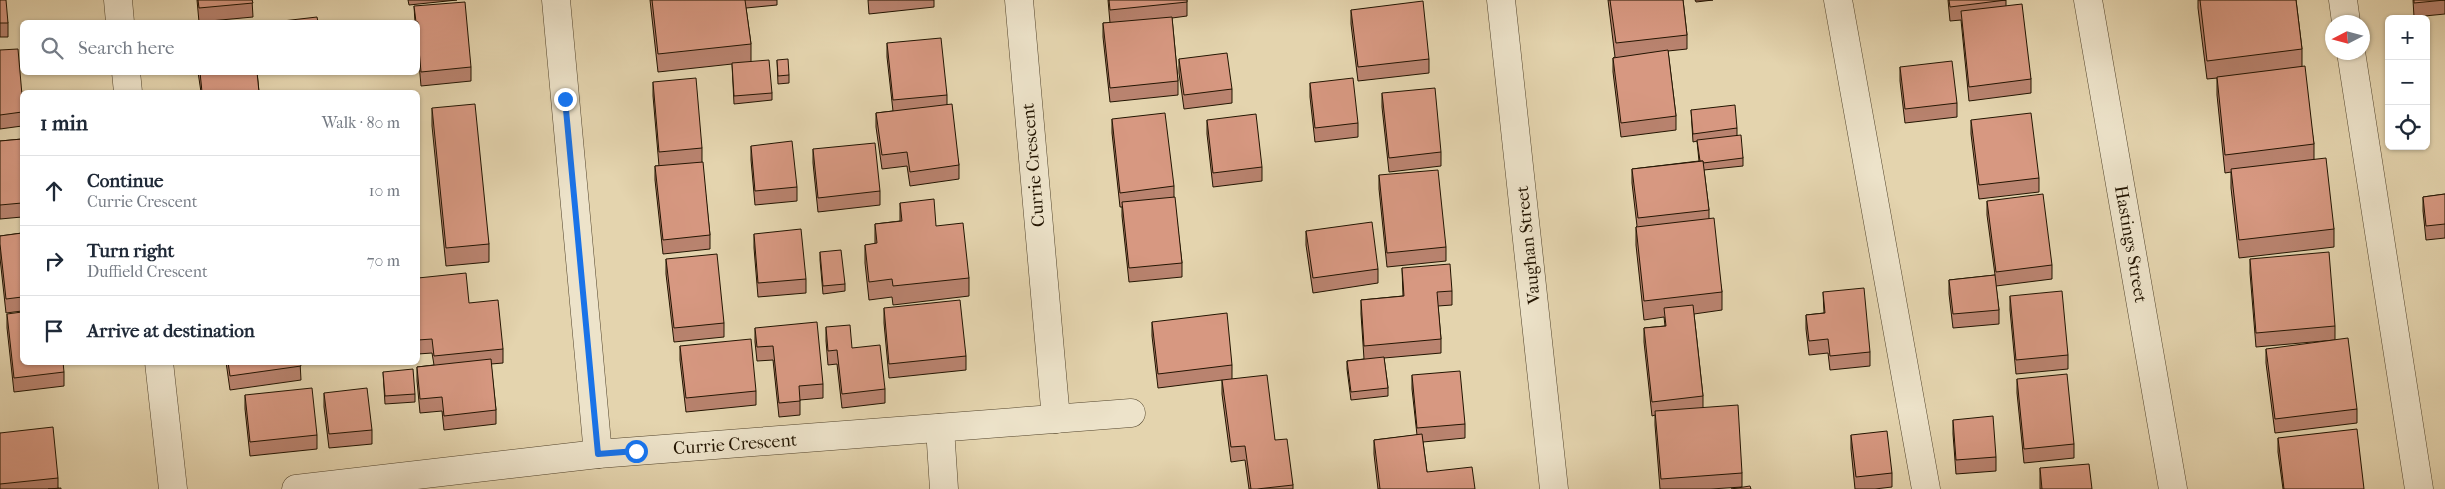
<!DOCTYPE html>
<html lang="en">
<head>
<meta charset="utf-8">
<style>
	:root { --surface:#fff; --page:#f6f6f7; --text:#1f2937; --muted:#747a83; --line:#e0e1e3 }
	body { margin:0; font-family:"IM FELL French Canon",serif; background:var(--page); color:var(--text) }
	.controls { position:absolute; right:15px; top:15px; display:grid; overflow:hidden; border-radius:8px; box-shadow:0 1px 4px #0004 }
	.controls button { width:45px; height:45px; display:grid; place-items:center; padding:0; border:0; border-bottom:1px solid var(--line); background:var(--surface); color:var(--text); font:25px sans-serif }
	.compass { position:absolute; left:2325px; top:15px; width:45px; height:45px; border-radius:50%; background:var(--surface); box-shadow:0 1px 4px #0004; rotate:264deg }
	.stop { position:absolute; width:15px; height:15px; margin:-11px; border:4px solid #1a73e8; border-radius:50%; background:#fff }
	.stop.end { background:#1a73e8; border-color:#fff; box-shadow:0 1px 5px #0008 }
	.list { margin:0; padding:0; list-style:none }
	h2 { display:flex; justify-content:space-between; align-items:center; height:65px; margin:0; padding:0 20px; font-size:21px }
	h2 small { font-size:16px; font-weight:400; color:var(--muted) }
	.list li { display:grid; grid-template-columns:32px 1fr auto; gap:15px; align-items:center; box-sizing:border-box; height:70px; padding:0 20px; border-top:1px solid var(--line) }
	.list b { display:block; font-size:19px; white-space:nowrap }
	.list p { margin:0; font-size:16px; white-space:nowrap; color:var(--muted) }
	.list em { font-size:16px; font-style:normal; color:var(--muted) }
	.icon { flex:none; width:28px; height:28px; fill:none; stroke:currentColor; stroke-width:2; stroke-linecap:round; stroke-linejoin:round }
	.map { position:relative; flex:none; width:2445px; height:489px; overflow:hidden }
	.search { position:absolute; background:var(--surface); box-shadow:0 1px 4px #0004; left:20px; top:20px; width:400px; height:55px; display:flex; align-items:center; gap:12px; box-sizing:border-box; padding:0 18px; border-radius:8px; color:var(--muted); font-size:19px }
	.panel { position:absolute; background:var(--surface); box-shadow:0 1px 4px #0004; left:20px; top:90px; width:400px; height:275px; border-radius:8px }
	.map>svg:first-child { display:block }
</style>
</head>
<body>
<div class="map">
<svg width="2445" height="489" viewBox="0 0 2445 489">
	<rect width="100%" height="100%" fill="#e4d4ae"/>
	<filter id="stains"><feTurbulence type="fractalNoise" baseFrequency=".004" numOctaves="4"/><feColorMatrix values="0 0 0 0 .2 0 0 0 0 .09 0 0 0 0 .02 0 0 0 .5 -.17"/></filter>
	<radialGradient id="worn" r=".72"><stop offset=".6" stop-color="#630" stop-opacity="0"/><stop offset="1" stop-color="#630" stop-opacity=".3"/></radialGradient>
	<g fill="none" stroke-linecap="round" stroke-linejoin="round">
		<defs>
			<g id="minor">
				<polyline points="118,0 120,22"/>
				<polyline points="556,0 598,454"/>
				<polyline points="1019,0 1056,419"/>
				<polyline points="1501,0 1554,489"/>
				<polyline points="1838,0 1926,489"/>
				<polyline points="2088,0 2173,489"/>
				<polyline points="2343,0 2346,22"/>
				<polyline points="2351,52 2419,489"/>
				<polyline points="126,72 128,92"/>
				<polyline points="159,362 173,489"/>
				<polyline points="940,428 944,489"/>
				<polyline points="296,489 598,454 1131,413"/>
			</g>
		</defs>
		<use href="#minor" stroke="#52442c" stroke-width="29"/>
		<use href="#minor" stroke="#ede3ca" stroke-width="28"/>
	</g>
	<g fill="#b9836f" stroke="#221401">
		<polygon points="0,0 8,23 8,37 0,37"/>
		<polygon points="197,0 252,0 253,17 199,22"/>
		<polygon points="408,0 457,0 409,5"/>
		<polygon points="650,0 777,0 777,5 746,8 751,44 751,61 772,93 772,100 734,104 732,64 658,72"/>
		<polygon points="868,0 934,0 934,7 869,14"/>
		<polygon points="1108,0 1187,0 1187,16 1172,18 1178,81 1178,95 1110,102 1103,37 1103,23 1110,23"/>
		<polygon points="1608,0 1683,0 1687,35 1687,49 1668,51 1676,116 1676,130 1621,137 1613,72 1613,58 1615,57"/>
		<polygon points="1695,0 1713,0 1696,2"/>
		<polygon points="1948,0 2006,0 2006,6 2031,79 2031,93 1969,101 1961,20 1950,21"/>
		<polygon points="2198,0 2296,0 2302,49 2302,67 2314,144 2314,159 2334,229 2334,247 2239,258 2231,188 2231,172 2225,173 2217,95 2217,78 2207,79 2198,8"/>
		<polygon points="2413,0 2445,0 2445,14 2414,17"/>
		<polygon points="414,6 471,67 471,81 421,86 418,52 418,22 415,22"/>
		<polygon points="1351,10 1429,59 1429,73 1358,81 1351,24"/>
		<polygon points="887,43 947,95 947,104 959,165 959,179 910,186 907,166 882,169 876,127 876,113 893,111 887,57"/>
		<polygon points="0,50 22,95 22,126 0,129"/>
		<polygon points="1179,59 1232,89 1232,103 1184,109 1179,73"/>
		<polygon points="777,60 789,75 789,83 778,84"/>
		<polygon points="1900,67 1957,103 1957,117 1905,123 1900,81"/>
		<polygon points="198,72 257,72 259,92 201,92"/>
		<polygon points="653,82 702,148 702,162 710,235 710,249 663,254 655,180 655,166 659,166 653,96"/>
		<polygon points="1310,83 1358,123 1358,137 1315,142 1310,97"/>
		<polygon points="1382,93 1441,152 1441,166 1389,172 1382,107"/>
		<polygon points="432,108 489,244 489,262 446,266 432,126"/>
		<polygon points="1691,110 1737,128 1737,135 1743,158 1743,166 1704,170 1709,210 1709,218 1722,292 1722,310 1694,314 1703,396 1703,408 1742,473 1742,487 1711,489 1660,489 1655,425 1655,415 1652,416 1644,342 1644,328 1665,326 1664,317 1644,320 1636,245 1636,227 1637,226 1632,183 1632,169 1699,161 1697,141 1693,142"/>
		<polygon points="1112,119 1174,186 1174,197 1182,263 1182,277 1129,282 1122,216 1122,207 1120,207 1112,133"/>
		<polygon points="1207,120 1262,167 1262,181 1213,187 1207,134"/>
		<polygon points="1971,120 2039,178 2039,192 1979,199 1971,134"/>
		<polygon points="22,139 22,217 0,219 0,141"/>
		<polygon points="751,146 797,187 797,201 755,205 751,160"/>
		<polygon points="813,149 880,191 880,205 818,212 813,163"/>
		<polygon points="1379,175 1446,247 1446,261 1387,267 1379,189"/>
		<polygon points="2445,194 2445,238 2426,240 2423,211 2423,197"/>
		<polygon points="1987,201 2052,265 2052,279 1996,286 1999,310 1999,324 1953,328 1949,294 1949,280 1995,275 1987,215"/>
		<polygon points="900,203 936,226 969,278 969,296 893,305 892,297 869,300 865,263 865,245 875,244 875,224 900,221"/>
		<polygon points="1306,231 1378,269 1378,283 1313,293 1306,245"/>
		<polygon points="22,233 22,311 6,313 0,258 0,236"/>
		<polygon points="754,234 806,279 806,293 758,297 754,248"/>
		<polygon points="820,252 845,284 845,291 823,294 820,260"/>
		<polygon points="666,259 724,323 724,337 674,342 666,274"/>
		<polygon points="2250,259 2335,326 2335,340 2256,347 2250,273"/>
		<polygon points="1402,268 1452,291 1452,305 1438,306 1441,339 1441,353 1384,358 1388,388 1388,396 1351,400 1347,369 1347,361 1364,359 1361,314 1361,300 1403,296"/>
		<polygon points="418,278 469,303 503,349 503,363 491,364 496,410 496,424 444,430 442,411 420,413 417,381 417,367 434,365 432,353 418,354"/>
		<polygon points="1823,292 1870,352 1870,366 1830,370 1828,353 1809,355 1806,329 1806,315 1824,313"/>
		<polygon points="2010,296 2068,355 2068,369 2016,374 2010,310"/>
		<polygon points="884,308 966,356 966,370 889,378 884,323"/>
		<polygon points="7,314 64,372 64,386 14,392 7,328"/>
		<polygon points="1152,322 1232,365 1232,379 1275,440 1293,485 1293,489 1249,489 1245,460 1231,462 1222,394 1222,380 1158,388 1152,336"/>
		<polygon points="826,327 852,348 885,389 885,403 842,408 837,364 828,365 826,341"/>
		<polygon points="755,328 823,384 823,398 800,400 800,415 779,417 773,360 757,361 755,342"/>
		<polygon points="680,346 756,391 756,405 686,412 680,360"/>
		<polygon points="2266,349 2357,409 2357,423 2275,433 2266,363"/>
		<polygon points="226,362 300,362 301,380 230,390"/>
		<polygon points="383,372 415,394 415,402 385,404"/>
		<polygon points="1412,375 1465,424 1465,438 1423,442 1427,472 1475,489 1378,489 1374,454 1374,440 1417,435 1412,389"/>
		<polygon points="2017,379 2074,444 2074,458 2024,463 2017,393"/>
		<polygon points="324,393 372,430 372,444 329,448 324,407"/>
		<polygon points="245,395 317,435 317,449 250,456 245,409"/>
		<polygon points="1953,420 1996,457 1996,471 1956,474 1953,434"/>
		<polygon points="0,433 58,478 58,488 61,489 0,489"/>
		<polygon points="1851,435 1892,473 1892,487 1875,489 1855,489 1851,449"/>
		<polygon points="2278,438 2364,489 2283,489 2278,452"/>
		<polygon points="2040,468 2092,489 2040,489"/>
	</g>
	<g fill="#d79881" stroke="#221401">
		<polygon points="0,0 6,0 8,23 0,23"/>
		<polygon points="198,0 252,0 253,3 199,8"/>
		<polygon points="652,0 745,0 751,44 658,54"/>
		<polygon points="1109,0 1187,0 1187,2 1110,10"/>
		<polygon points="1610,0 1683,0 1687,35 1616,43"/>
		<polygon points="1949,0 2006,0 1950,7"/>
		<polygon points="2200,0 2296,0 2302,49 2207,61"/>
		<polygon points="2414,0 2445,0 2414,3"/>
		<polygon points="1423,1 1429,59 1358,67 1351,10"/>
		<polygon points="465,2 471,67 421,72 418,38 418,22 416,22 414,6"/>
		<polygon points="2022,4 2031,79 1969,87 1961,11"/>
		<polygon points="317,17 318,22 274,22"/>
		<polygon points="1172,17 1178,81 1110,88 1103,23"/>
		<polygon points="941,38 947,95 893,100 887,43"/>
		<polygon points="18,49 22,95 22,112 0,115 0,50"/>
		<polygon points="1668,50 1676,116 1621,123 1613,58"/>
		<polygon points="1227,53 1232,89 1184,95 1179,59"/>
		<polygon points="788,59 789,75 778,76 777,60"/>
		<polygon points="769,60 772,93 734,96 732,63"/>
		<polygon points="1952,61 1957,103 1905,109 1900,67"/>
		<polygon points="2305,66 2314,144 2225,155 2217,77"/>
		<polygon points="200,72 257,72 259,92 202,92"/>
		<polygon points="696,78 702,148 659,152 653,82"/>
		<polygon points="1353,78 1358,123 1315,128 1310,83"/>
		<polygon points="1435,88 1441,152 1389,158 1382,93"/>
		<polygon points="475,104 489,244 446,248 432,108"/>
		<polygon points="952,104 959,165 910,172 907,152 882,155 876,113"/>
		<polygon points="1735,105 1737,128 1693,134 1691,110"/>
		<polygon points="1165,113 1174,186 1120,193 1112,119"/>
		<polygon points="2031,113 2039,178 1979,185 1971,120"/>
		<polygon points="1256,114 1262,167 1213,173 1207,120"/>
		<polygon points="1741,135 1743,158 1703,163 1703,161 1700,161 1697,140"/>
		<polygon points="22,139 22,203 0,205 0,141"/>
		<polygon points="792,141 797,187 755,191 751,146"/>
		<polygon points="875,143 880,191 818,198 813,149"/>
		<polygon points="2326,158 2334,229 2239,240 2231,169"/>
		<polygon points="1703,161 1709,210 1638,218 1632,169"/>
		<polygon points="703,162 710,235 663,240 655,166"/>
		<polygon points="1438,170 1446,247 1387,253 1379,175"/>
		<polygon points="2043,194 2052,265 1996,272 1987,201"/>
		<polygon points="2445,194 2445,224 2426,226 2423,197"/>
		<polygon points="1175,197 1182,263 1129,268 1122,202"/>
		<polygon points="934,199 936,226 963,223 969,278 893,286 892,279 869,282 865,245 877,243 875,224 902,221 900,203"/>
		<polygon points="1714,218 1722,292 1644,301 1636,227"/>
		<polygon points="1372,222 1378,269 1313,278 1306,231"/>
		<polygon points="801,229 806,279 758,283 754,234"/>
		<polygon points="22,233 22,297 6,299 0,244 0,236"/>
		<polygon points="841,250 845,284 823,286 820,252"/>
		<polygon points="2329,252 2335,326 2256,333 2250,259"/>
		<polygon points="717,254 724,323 674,328 666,259"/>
		<polygon points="1450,264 1452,291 1437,292 1441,339 1364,346 1361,300 1404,296 1402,268"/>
		<polygon points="466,273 469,303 498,300 503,349 434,356 432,339 418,340 418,278"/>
		<polygon points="1995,275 1999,310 1953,314 1949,280"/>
		<polygon points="1864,288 1870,352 1830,356 1828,339 1809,341 1806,315 1825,313 1823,292"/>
		<polygon points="2062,291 2068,355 2016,360 2010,296"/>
		<polygon points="960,300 966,356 889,364 884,308"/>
		<polygon points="1693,305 1703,396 1652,402 1644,328 1666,326 1664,308"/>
		<polygon points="22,312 22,362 63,362 64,372 14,378 7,314"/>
		<polygon points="1227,313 1232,365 1158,374 1152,322"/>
		<polygon points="817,322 823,384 799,386 800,401 779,403 773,346 757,347 755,328"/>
		<polygon points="850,325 852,348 880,345 885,389 842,394 837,350 828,351 826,327"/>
		<polygon points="2348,338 2357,409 2275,419 2266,349"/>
		<polygon points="751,339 756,391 686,398 680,346"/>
		<polygon points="1384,357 1388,388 1351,392 1347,361"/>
		<polygon points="491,359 496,410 444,416 442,397 420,399 417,367"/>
		<polygon points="228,362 300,362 301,366 230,376"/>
		<polygon points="413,369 415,394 385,396 383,372"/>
		<polygon points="1460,371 1465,424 1417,428 1412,375"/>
		<polygon points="2067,374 2074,444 2024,449 2017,379"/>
		<polygon points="1267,375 1275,440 1287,439 1293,485 1257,489 1251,489 1245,446 1231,447 1222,380"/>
		<polygon points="312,388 317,435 250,442 245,395"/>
		<polygon points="367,388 372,430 329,434 324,393"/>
		<polygon points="1738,405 1742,473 1661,479 1655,411"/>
		<polygon points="1993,416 1996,457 1956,460 1953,420"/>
		<polygon points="53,427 58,478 0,484 0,433"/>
		<polygon points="2357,429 2364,489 2284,489 2278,438"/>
		<polygon points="1887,431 1892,473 1856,477 1851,435"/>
		<polygon points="1422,434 1427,472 1472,467 1475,489 1380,489 1374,440"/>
		<polygon points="2089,464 2092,489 2042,489 2040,468"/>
		<polygon points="1750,486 1751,489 1731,489"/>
		<polygon points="61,488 61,489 48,489"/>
	</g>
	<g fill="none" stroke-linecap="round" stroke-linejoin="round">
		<polyline stroke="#1a73e8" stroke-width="6" points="565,99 598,454 636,451"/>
	</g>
	<g text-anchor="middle" stroke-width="4" stroke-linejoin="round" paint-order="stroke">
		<g font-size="18" fill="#221401" stroke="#ede3ca">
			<text transform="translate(1033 165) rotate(-95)" y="6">Currie Crescent</text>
			<text transform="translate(2131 244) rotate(80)" y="6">Hastings Street</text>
			<text transform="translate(1528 245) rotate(-96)" y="6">Vaughan Street</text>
			<text transform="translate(735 444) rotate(-4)" y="6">Currie Crescent</text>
		</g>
	</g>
	<rect width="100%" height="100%" filter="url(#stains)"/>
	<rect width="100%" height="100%" fill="url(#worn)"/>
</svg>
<div class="controls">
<button>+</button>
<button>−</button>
<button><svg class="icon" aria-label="locate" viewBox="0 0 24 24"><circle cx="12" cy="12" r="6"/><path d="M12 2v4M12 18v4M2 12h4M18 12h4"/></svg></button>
</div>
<svg class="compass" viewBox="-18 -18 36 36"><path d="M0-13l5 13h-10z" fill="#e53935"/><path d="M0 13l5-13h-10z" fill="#747a83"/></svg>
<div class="stop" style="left:636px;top:451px"></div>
<div class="stop end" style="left:565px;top:99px"></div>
<div class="search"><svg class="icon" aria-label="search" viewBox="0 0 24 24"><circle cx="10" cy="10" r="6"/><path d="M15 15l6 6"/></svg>Search here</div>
<section class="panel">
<h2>1 min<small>Walk · 80 m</small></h2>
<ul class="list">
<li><svg class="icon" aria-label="ahead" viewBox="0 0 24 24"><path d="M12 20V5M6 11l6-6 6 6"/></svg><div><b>Continue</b><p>Currie Crescent</p></div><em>10 m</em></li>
<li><svg class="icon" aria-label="right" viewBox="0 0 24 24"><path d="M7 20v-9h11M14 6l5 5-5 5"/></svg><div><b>Turn right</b><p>Duffield Crescent</p></div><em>70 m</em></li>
<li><svg class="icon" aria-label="arrive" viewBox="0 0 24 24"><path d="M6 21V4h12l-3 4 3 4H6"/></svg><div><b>Arrive at destination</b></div></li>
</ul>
</section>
</div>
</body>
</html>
